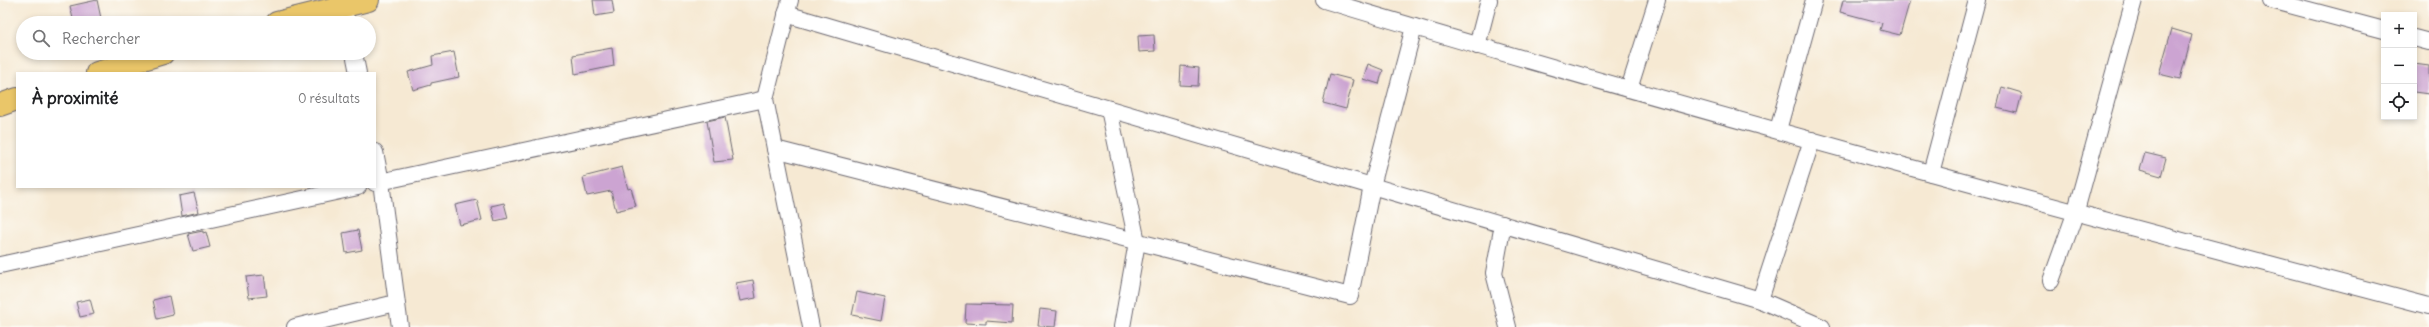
<!DOCTYPE html>
<html lang="fr">
<head>
<meta charset="utf-8">
<style>
	:root { --surface:#fff; --page:#f2f2f2; --text:#202124; --muted:#757577; --line:#e0e0e0 }
	body { margin:0; font-family:Delius,sans-serif; background:var(--page); color:var(--text) }
	.controls { position:absolute; right:12px; top:12px; display:grid; overflow:hidden; border-radius:0px; box-shadow:0 2px 6px #0003 }
	.controls button { width:36px; height:36px; display:grid; place-items:center; padding:0; border:0; border-bottom:1px solid var(--line); background:var(--surface); color:var(--text); font:20px sans-serif }
	.list { margin:0; padding:0; list-style:none }
	h2 { display:flex; justify-content:space-between; align-items:center; height:52px; margin:0; padding:0 16px; font-size:17px }
	h2 small { font-size:13px; font-weight:400; color:var(--muted) }
	.icon { flex:none; width:22px; height:22px; fill:none; stroke:currentColor; stroke-width:2; stroke-linecap:round; stroke-linejoin:round }
	.map { position:relative; flex:none; width:2429px; height:327px; overflow:hidden }
	.search { position:absolute; background:var(--surface); box-shadow:0 2px 6px #0003; left:16px; top:16px; width:360px; height:44px; display:flex; align-items:center; gap:10px; box-sizing:border-box; padding:0 14px; border-radius:22px; color:var(--muted); font-size:15px }
	.panel { position:absolute; background:var(--surface); box-shadow:0 2px 6px #0003; left:16px; top:72px; width:360px; height:116px; border-radius:0px }
	.map>svg:first-child { display:block }
</style>
</head>
<body>
<div class="map">
<svg width="2429" height="327" viewBox="0 0 2429 327">
	<rect width="100%" height="100%" fill="#fdfcf7"/>
	<filter id="ink" filterUnits="userSpaceOnUse"><feTurbulence type="fractalNoise" baseFrequency=".025" numOctaves="2"/><feDisplacementMap in="SourceGraphic" scale="8" xChannelSelector="R" yChannelSelector="G"/><feConvolveMatrix kernelMatrix="1 2 1 2 8 2 1 2 1" color-interpolation-filters="sRGB"/></filter>
	<filter id="wash" filterUnits="userSpaceOnUse"><feTurbulence type="fractalNoise" baseFrequency=".012" numOctaves="4" result="noise"/><feDisplacementMap in="SourceGraphic" scale="16" xChannelSelector="R" yChannelSelector="G"/><feGaussianBlur stdDeviation="0.9" result="paint"/><feColorMatrix in="noise" values="0 0 0 0 0 0 0 0 0 0 0 0 0 0 0 0 0 1.4 0 .05"/><feComposite in="paint" operator="in"/></filter>
	<g filter="url(#wash)">
		<rect width="100%" height="100%" fill="#f6e9d3"/>
		<g id="blocks">
			<g fill="#cca4d2">
				<polygon points="97,0 102,23 74,23 70,6"/>
				<polygon points="593,0 612,0 614,13 595,16"/>
				<polygon points="1843,0 1910,0 1900,35 1880,30 1882,23 1840,12"/>
				<polygon points="2172,29 2192,35 2180,79 2159,74"/>
				<polygon points="1154,35 1155,51 1139,52 1138,36"/>
				<polygon points="612,48 614,66 575,74 573,55"/>
				<polygon points="454,52 459,77 431,83 431,85 413,90 408,72 433,65 432,56"/>
				<polygon points="1368,64 1383,70 1379,84 1363,79"/>
				<polygon points="2414,64 2429,66 2429,94 2414,92"/>
				<polygon points="1181,66 1199,68 1198,86 1180,85"/>
				<polygon points="1330,74 1353,80 1346,109 1323,103"/>
				<polygon points="2002,87 2022,93 2017,113 1997,108"/>
				<polygon points="725,117 733,160 714,162 707,121"/>
				<polygon points="2145,153 2166,158 2161,176 2140,170"/>
				<polygon points="622,167 628,189 631,188 636,206 616,211 611,191 587,196 583,177"/>
				<polygon points="194,193 199,212 182,216 179,196"/>
				<polygon points="477,200 482,220 460,225 455,205"/>
				<polygon points="504,203 508,218 495,221 491,206"/>
				<polygon points="358,230 362,250 346,253 343,233"/>
				<polygon points="203,231 203,233 206,232 210,247 193,251 188,234"/>
				<polygon points="264,275 267,296 249,298 246,277"/>
				<polygon points="753,280 756,298 740,301 736,283"/>
				<polygon points="857,292 885,298 881,321 852,315"/>
				<polygon points="169,296 173,315 157,319 153,300"/>
				<polygon points="90,299 94,314 80,317 76,302"/>
				<polygon points="966,304 1013,305 1012,323 986,321 986,324 965,323"/>
				<polygon points="1040,309 1057,311 1055,327 1038,326"/>
			</g>
		</g>
	</g>
	<g filter="url(#ink)">
		<use href="#blocks" fill-opacity="0" stroke="#6c6870" stroke-width="1"/>
		<g fill="none" stroke-linecap="round" stroke-linejoin="round">
			<defs>
				<g id="minor">
					<polyline points="790,0 765,99 811,327"/>
					<path d="M 1324,0 C 1690,110 2059,209 2429,306"/>
					<polyline points="2271,0 2384,30"/>
					<polyline points="343,6 347,23"/>
					<polyline points="786,14 1760,300 1812,140"/>
					<polyline points="2414,38 2429,42"/>
					<polyline points="1477,46 1489,0"/>
					<polyline points="354,53 358,73"/>
					<polyline points="1629,89 1657,0"/>
					<polyline points="1109,109 1137,242 1122,327"/>
					<polyline points="1778,130 1814,0"/>
					<polyline points="775,149 1350,296 1372,186 1414,27"/>
					<polyline points="375,152 381,182 400,327"/>
					<polyline points="1931,173 1977,0"/>
					<polyline points="375,183 765,99"/>
					<polyline points="1503,224 1494,273 1508,327"/>
					<polyline points="0,265 358,187"/>
					<polyline points="2051,281 2075,214 2134,0"/>
					<polyline points="1760,300 1822,327"/>
					<polyline points="295,327 396,303"/>
				</g>
				<g id="primary">
					<polyline points="277,23 368,0"/>
					<polyline points="97,73 163,53"/>
					<polyline points="0,105 17,99"/>
				</g>
			</defs>
			<use href="#minor" stroke="#6c6870" stroke-width="18"/>
			<use href="#primary" stroke="#6c6870" stroke-width="24"/>
			<use href="#minor" stroke="#fff" stroke-width="16"/>
			<use href="#primary" stroke="#eac669" stroke-width="22"/>
		</g>
	</g>
</svg>
<div class="controls">
<button>+</button>
<button>−</button>
<button><svg class="icon" aria-label="locate" viewBox="0 0 24 24"><circle cx="12" cy="12" r="6"/><path d="M12 2v4M12 18v4M2 12h4M18 12h4"/></svg></button>
</div>
<div class="search"><svg class="icon" aria-label="search" viewBox="0 0 24 24"><circle cx="10" cy="10" r="6"/><path d="M15 15l6 6"/></svg>Rechercher</div>
<section class="panel">
<h2>À proximité<small>0 résultats</small></h2>
<ul class="list">
</ul>
</section>
</div>
</body>
</html>
